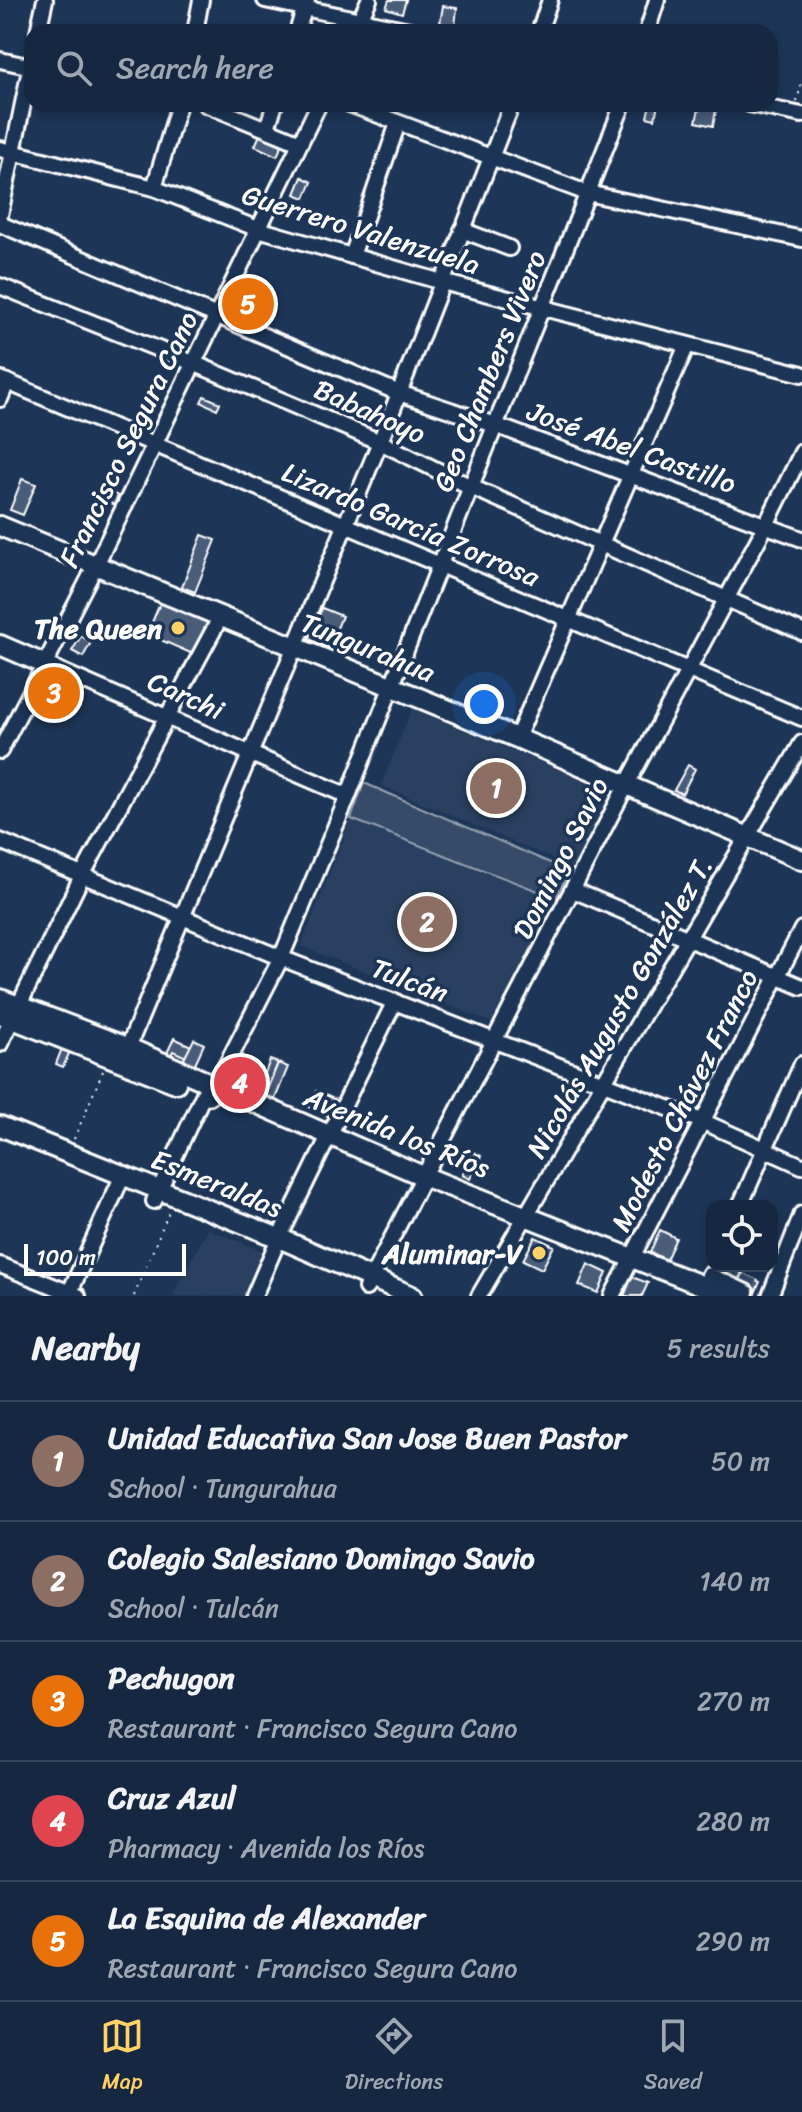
<!DOCTYPE html>
<html lang="en">
<head>
<meta charset="utf-8">
<style>
	:root { --surface:#162841; --page:#23344c; --text:#f1f3f6; --muted:#9ea6b1; --line:#35445a; --accent:#ffd166 }
	body { margin:0; font-family:Sriracha,sans-serif; background:var(--page); color:var(--text) }
	.controls { position:absolute; right:24px; bottom:24px; display:grid; overflow:hidden; border-radius:16px; box-shadow:0 4px 12px #0003 }
	.controls button { width:72px; height:72px; display:grid; place-items:center; padding:0; border:0; border-bottom:2px solid var(--line); background:var(--surface); color:var(--text); font:40px sans-serif }
	.scale { position:absolute; left:24px; bottom:20px; width:162px; box-sizing:border-box; padding-left:8px; border:4px solid #fff; border-top:0; font-size:22px; line-height:28px; white-space:nowrap; color:#fff; -webkit-text-stroke:6px #1d3557; paint-order:stroke }
	.you { position:absolute; left:484px; top:704px; width:28px; height:28px; margin:-20px; border:6px solid #fff; border-radius:50%; background:#1a73e8; box-shadow:0 0 0 12px #1a73e833 }
	.badge { display:grid; place-items:center; width:52px; height:52px; border-radius:50%; background:var(--accent); color:#fff; font-size:26px; font-weight:700 }
	.pin { position:absolute; translate:-50% -50%; border:4px solid #fff; box-shadow:0 2px 8px #0006 }
	.list { margin:0; padding:0; list-style:none }
	h2 { display:flex; justify-content:space-between; align-items:center; height:104px; margin:0; padding:0 32px; font-size:34px }
	h2 small { font-size:26px; font-weight:400; color:var(--muted) }
	.list li { display:grid; grid-template-columns:52px 1fr auto; gap:24px; align-items:center; box-sizing:border-box; height:120px; padding:0 32px; border-top:2px solid var(--line) }
	.list b { display:block; font-size:30px; white-space:nowrap }
	.list p { margin:0; font-size:26px; white-space:nowrap; color:var(--muted) }
	.list em { font-size:26px; font-style:normal; color:var(--muted) }
	.icon { flex:none; width:44px; height:44px; fill:none; stroke:currentColor; stroke-width:2; stroke-linecap:round; stroke-linejoin:round }
	.map { position:relative; flex:none; width:802px; height:1296px; overflow:hidden }
	.search { position:absolute; background:var(--surface); box-shadow:0 4px 12px #0003; left:24px; right:24px; top:24px; height:88px; display:flex; align-items:center; gap:20px; box-sizing:border-box; padding:0 28px; border-radius:24px; color:var(--muted); font-size:30px }
	.sheet { height:704px; background:var(--surface) }
	nav { display:flex; justify-content:space-around; align-items:center; box-sizing:border-box; height:112px; border-top:2px solid var(--line); background:var(--surface); font-size:22px; color:var(--muted) }
	nav a { display:grid; justify-items:center; gap:4px }
	nav .on { color:var(--accent) }
	.map>svg:first-child { display:block }
</style>
</head>
<body>
<div class="map">
<svg width="802" height="1296" viewBox="0 0 802 1296">
	<rect width="100%" height="100%" fill="#1d3557"/>
	<filter id="ink" filterUnits="userSpaceOnUse"><feTurbulence type="fractalNoise" baseFrequency=".0125" numOctaves="2"/><feDisplacementMap in="SourceGraphic" scale="16" xChannelSelector="R" yChannelSelector="G"/><feConvolveMatrix kernelMatrix="1 2 1 2 8 2 1 2 1" color-interpolation-filters="sRGB"/></filter>
	<g filter="url(#ink)">
		<g fill="#2a4161">
			<polygon points="412,709 610,791 572,867 381,785"/>
			<polygon points="351,819 556,898 493,1023 301,946"/>
			<polygon points="208,1229 265,1252 248,1296 172,1296"/>
		</g>
		<polygon fill="#364b69" stroke="#9aa5b4" stroke-width="2" points="364,783 569,871 556,898 351,819"/>
		<g fill="#4a5d79" stroke="#fff" stroke-width="2">
			<polygon points="389,0 406,0 402,13 386,8"/>
			<polygon points="443,6 457,8 455,26 440,23"/>
			<polygon points="650,104 658,104 655,119 647,117"/>
			<polygon points="700,104 717,105 713,126 696,122"/>
			<polygon points="261,132 283,143 277,156 255,146"/>
			<polygon points="302,177 312,182 305,198 295,194"/>
			<polygon points="248,294 269,302 263,316 243,308"/>
			<polygon points="204,396 220,403 217,409 201,402"/>
			<polygon points="22,479 36,484 23,515 10,510"/>
			<polygon points="101,488 118,496 114,505 97,497"/>
			<polygon points="202,535 216,540 195,592 182,587"/>
			<polygon points="161,601 209,622 195,655 147,634"/>
			<polygon points="322,608 342,616 329,648 309,639"/>
			<polygon points="81,636 91,642 83,657 72,651"/>
			<polygon points="55,686 70,693 60,715 45,708"/>
			<polygon points="688,765 695,769 682,794 674,790"/>
			<polygon points="174,1038 191,1046 186,1057 173,1051 170,1057 166,1055"/>
			<polygon points="194,1039 204,1044 194,1066 183,1061"/>
			<polygon points="64,1043 72,1047 63,1067 56,1064"/>
			<polygon points="241,1059 261,1068 250,1090 231,1081"/>
			<polygon points="270,1060 278,1063 265,1095 258,1092"/>
			<polygon points="278,1063 288,1067 275,1099 265,1095"/>
			<polygon points="316,1091 336,1100 328,1116 309,1107"/>
			<polygon points="473,1152 481,1156 470,1179 462,1175"/>
			<polygon points="660,1230 676,1238 666,1260 650,1252"/>
			<polygon points="535,1237 554,1246 542,1269 523,1260"/>
			<polygon points="588,1264 607,1273 598,1293 579,1285"/>
			<polygon points="726,1267 742,1273 737,1285 722,1278"/>
			<polygon points="743,1274 760,1282 755,1293 738,1286"/>
			<polygon points="632,1277 648,1283 642,1296 624,1296"/>
		</g>
		<g fill="none" stroke-linecap="round" stroke-linejoin="round">
			<g stroke="#344968" stroke-width="14" stroke-dasharray="14 7" stroke-linecap="butt">
				<polyline points="724,1272 739,1279"/>
				<polyline points="741,1280 758,1288"/>
			</g>
			<defs>
				<g id="minor">
					<polyline points="265,0 419,32"/>
					<polyline points="38,32 45,0"/>
					<polyline points="195,32 201,0"/>
					<polyline points="297,32 307,0"/>
					<polyline points="354,32 369,0"/>
					<polyline points="539,32 550,0"/>
					<polyline points="647,32 657,0"/>
					<polyline points="0,60 32,67"/>
					<polyline points="205,104 300,143"/>
					<polyline points="349,104 587,193 802,239"/>
					<polyline points="749,104 802,115"/>
					<polyline points="267,128 275,104"/>
					<polyline points="0,149 154,188 258,229 442,282 802,374"/>
					<polyline points="154,188 179,104"/>
					<polyline points="0,215 32,60"/>
					<polyline points="0,224 399,393 495,425 802,539"/>
					<polyline points="462,230 509,248"/>
					<polyline points="352,256 398,123"/>
					<polyline points="0,286 193,363 380,442 471,487 802,632"/>
					<polyline points="0,379 802,718"/>
					<polyline points="0,399 7,382"/>
					<polyline points="44,664 348,796"/>
					<polyline points="517,738 687,345"/>
					<polyline points="0,751 96,565 319,104"/>
					<polyline points="0,841 281,958 704,1122 802,1166"/>
					<polyline points="573,890 802,987"/>
					<polyline points="0,1044 83,874 220,618"/>
					<polyline points="124,1057 380,442 512,104"/>
					<polyline points="210,1097 281,958 348,796 623,104"/>
					<polyline points="154,1201 208,1085"/>
					<polyline points="740,1206 802,1064"/>
					<polyline points="0,1265 78,1296"/>
					<polyline points="709,1275 746,1292 745,1296"/>
					<polyline points="366,1288 626,786 766,525 802,452"/>
					<polyline points="68,1296 123,1175"/>
					<polyline points="254,1296 279,1238 395,1001"/>
					<polyline points="479,1296 802,743"/>
					<polyline points="612,1296 802,929"/>
					<polyline points="770,1296 802,1214"/>
				</g>
				<g id="major">
					<polyline points="0,526 517,738 802,860"/>
					<polyline points="0,645 44,664"/>
					<polyline points="0,999 129,1048 423,1176 729,1296"/>
					<polyline points="0,1014 176,1083"/>
					<polyline points="0,1126 279,1238 412,1296"/>
				</g>
			</defs>
			<use href="#minor" stroke="#fff" stroke-width="20"/>
			<use href="#major" stroke="#fff" stroke-width="24"/>
			<g stroke="#fff" stroke-width="2" stroke-dasharray="2 6" stroke-linecap="butt">
				<polyline points="797,102 802,80"/>
				<polyline points="74,1139 103,1071"/>
				<polyline points="134,1296 170,1209"/>
			</g>
			<use href="#minor" stroke="#1d3557" stroke-width="14"/>
			<use href="#major" stroke="#1d3557" stroke-width="18"/>
		</g>
	</g>
	<g fill="#ffd166" stroke="#1d3557" stroke-width="3">
		<circle cx="178" cy="628" r="8"/>
		<circle cx="539" cy="1253" r="8"/>
	</g>
	<g text-anchor="middle" stroke-width="7" stroke-linejoin="round" paint-order="stroke">
		<g font-size="28" fill="#fff" stroke="#1d3557">
			<text transform="translate(361 229) rotate(17)" y="10">Guerrero Valenzuela</text>
			<text transform="translate(489 371) rotate(-68)" y="10">Geo Chambers Vivero</text>
			<text transform="translate(370 411) rotate(24)" y="10">Babahoyo</text>
			<text transform="translate(128 439) rotate(-64)" y="10">Francisco Segura Cano</text>
			<text transform="translate(632 447) rotate(20)" y="10">José Abel Castillo</text>
			<text transform="translate(411 524) rotate(23)" y="10">Lizardo García Zorrosa</text>
			<text transform="translate(368 647) rotate(22)" y="10">Tungurahua</text>
			<text transform="translate(186 695) rotate(24)" y="10">Carchi</text>
			<text transform="translate(560 858) rotate(-63)" y="10">Domingo Savio</text>
			<text transform="translate(410 980) rotate(21)" y="10">Tulcán</text>
			<text transform="translate(619 1007) rotate(-60)" y="10">Nicolás Augusto González T.</text>
			<text transform="translate(684 1100) rotate(-63)" y="10">Modesto Chávez Franco</text>
			<text transform="translate(397 1132) rotate(22)" y="10">Avenida los Ríos</text>
			<text transform="translate(217 1183) rotate(22)" y="10">Esmeraldas</text>
		</g>
		<g font-size="28" font-weight="bold" fill="#fff" stroke="#1d3557" text-anchor="end">
			<text x="162" y="638">The Queen</text>
			<text x="523" y="1263">Aluminar-V</text>
		</g>
	</g>
</svg>
<div class="controls">
<button><svg class="icon" aria-label="locate" viewBox="0 0 24 24"><circle cx="12" cy="12" r="6"/><path d="M12 2v4M12 18v4M2 12h4M18 12h4"/></svg></button>
</div>
<div class="scale">100 m</div>
<div class="you"></div>
<div class="pin badge" style="left:496px;top:788px;background:#8d6e63">1</div>
<div class="pin badge" style="left:427px;top:922px;background:#8d6e63">2</div>
<div class="pin badge" style="left:54px;top:693px;background:#e8710a">3</div>
<div class="pin badge" style="left:240px;top:1083px;background:#e0444e">4</div>
<div class="pin badge" style="left:248px;top:304px;background:#e8710a">5</div>
<div class="search"><svg class="icon" aria-label="search" viewBox="0 0 24 24"><circle cx="10" cy="10" r="6"/><path d="M15 15l6 6"/></svg>Search here</div>
</div>
<section class="sheet">
<h2>Nearby<small>5 results</small></h2>
<ul class="list">
<li><span class="badge" style="background:#8d6e63">1</span><div><b>Unidad Educativa San Jose Buen Pastor</b><p>School · Tungurahua</p></div><em>50 m</em></li>
<li><span class="badge" style="background:#8d6e63">2</span><div><b>Colegio Salesiano Domingo Savio</b><p>School · Tulcán</p></div><em>140 m</em></li>
<li><span class="badge" style="background:#e8710a">3</span><div><b>Pechugon</b><p>Restaurant · Francisco Segura Cano</p></div><em>270 m</em></li>
<li><span class="badge" style="background:#e0444e">4</span><div><b>Cruz Azul</b><p>Pharmacy · Avenida los Ríos</p></div><em>280 m</em></li>
<li><span class="badge" style="background:#e8710a">5</span><div><b>La Esquina de Alexander</b><p>Restaurant · Francisco Segura Cano</p></div><em>290 m</em></li>
</ul>
</section>
<nav>
<a class="on"><svg class="icon" aria-label="map" viewBox="0 0 24 24"><path d="M3 6l6-2 6 2 6-2v14l-6 2-6-2-6 2zM9 4v14M15 6v14"/></svg>Map</a>
<a><svg class="icon" aria-label="directions" viewBox="0 0 24 24"><path d="M12 3l9 9-9 9-9-9zM9 14v-3h6M13 9l2 2-2 2"/></svg>Directions</a>
<a><svg class="icon" aria-label="saved" viewBox="0 0 24 24"><path d="M7 4h10v16l-5-4-5 4z"/></svg>Saved</a>
</nav>
</body>
</html>
